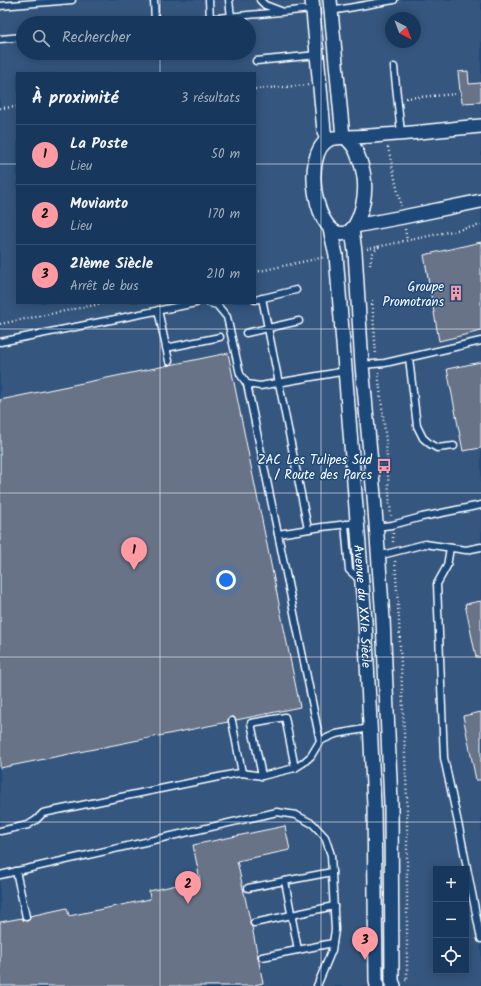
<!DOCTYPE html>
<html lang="fr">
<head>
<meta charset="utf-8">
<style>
	:root { --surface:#17385c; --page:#203f62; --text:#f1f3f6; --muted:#9eacbb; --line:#365272; --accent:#ff9aa2 }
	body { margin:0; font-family:Kalam,sans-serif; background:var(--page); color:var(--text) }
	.controls { position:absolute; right:12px; bottom:12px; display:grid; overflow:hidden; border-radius:0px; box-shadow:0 2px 10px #0003 }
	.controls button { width:36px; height:36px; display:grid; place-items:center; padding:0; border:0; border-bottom:1px solid var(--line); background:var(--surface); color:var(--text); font:20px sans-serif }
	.compass { position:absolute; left:385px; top:12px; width:36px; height:36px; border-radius:50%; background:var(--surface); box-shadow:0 2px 10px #0003; rotate:138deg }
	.you { position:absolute; left:226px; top:580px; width:14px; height:14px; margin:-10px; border:3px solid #fff; border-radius:50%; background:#1a73e8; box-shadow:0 0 0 6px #1a73e833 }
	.badge { display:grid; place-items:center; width:26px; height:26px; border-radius:50%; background:var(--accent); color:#111; font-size:13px; font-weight:700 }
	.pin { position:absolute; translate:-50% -33px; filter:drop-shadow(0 1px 2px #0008) }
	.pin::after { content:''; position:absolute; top:21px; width:14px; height:12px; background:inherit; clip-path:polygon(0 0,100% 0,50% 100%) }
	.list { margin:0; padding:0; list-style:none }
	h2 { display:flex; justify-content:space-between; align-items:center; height:52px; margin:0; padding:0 16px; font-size:17px }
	h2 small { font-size:13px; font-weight:400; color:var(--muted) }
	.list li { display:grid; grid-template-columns:26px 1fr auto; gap:12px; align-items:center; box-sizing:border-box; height:60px; padding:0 16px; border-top:1px solid var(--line) }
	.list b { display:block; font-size:15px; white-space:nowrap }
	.list p { margin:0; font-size:13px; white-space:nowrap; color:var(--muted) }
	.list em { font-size:13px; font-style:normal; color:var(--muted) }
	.icon { flex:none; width:22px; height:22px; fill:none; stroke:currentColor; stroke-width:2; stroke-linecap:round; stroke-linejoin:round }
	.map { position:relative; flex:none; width:481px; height:986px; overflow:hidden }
	.search { position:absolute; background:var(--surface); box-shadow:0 2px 10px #0003; left:16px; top:16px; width:240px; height:44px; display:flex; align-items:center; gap:10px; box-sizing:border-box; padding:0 14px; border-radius:22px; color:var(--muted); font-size:15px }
	.panel { position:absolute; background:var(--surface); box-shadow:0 2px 10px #0003; left:16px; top:72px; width:240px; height:232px; border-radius:0px }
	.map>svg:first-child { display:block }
</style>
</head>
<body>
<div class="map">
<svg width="481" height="986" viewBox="0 0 481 986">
	<rect width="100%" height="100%" fill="#1f4a7a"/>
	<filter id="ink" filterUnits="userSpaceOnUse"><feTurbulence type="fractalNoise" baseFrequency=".025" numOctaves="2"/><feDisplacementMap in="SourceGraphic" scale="8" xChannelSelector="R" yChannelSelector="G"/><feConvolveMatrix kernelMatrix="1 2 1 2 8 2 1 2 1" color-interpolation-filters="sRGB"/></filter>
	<g filter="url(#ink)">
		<path fill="#35567e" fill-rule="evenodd" d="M 0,0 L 481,0 L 481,986 L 0,986 ZM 391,18 L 415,18 L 415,42 L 391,42 ZM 23,23 L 249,23 L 249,53 L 23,53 ZM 17,73 L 255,73 L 255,303 L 17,303 ZM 436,869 L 466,869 L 466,971 L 436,971 Z"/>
		<g fill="#687388" stroke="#fff">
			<polygon points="468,71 469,84 481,83 481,102 462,103 461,91 460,91 458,72"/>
			<polygon points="481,242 481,331 439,341 424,255"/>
			<polygon points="228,353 300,707 236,720 234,717 231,717 228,719 228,722 0,768 0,400"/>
			<polygon points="481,362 481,448 463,451 447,369"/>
			<polygon points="481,601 481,657 476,657 465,604"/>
			<polygon points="481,712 481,780 476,780 463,716"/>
			<polygon points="285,826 290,850 237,861 250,920 250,924 252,927 263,983 255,985 255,986 0,986 0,922 22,918 23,920 27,921 29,920 30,916 67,908 69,916 150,899 149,891 200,880 193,845"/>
		</g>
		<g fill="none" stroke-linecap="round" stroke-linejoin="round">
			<defs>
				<g id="lane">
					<polyline points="154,0 155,23"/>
					<polyline points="209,0 210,19"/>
					<polyline points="229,0 231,17"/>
					<polyline points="260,0 265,5 281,11"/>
					<polyline points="0,6 72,0"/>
					<polyline points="331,11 394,0"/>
					<polyline points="164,23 312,9"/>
					<polyline points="0,39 23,37"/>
					<polyline points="256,61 317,55"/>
					<polyline points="394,67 401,133"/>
					<polyline points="262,298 308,529"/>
					<polyline points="255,300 296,290"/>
					<polyline points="209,303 217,305 227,317 240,374 247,384 260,386 346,371"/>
					<polyline points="158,310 169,361"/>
					<polyline points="246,333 299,321"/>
					<polyline points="0,342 196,303"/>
					<polyline points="166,348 220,337"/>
					<polyline points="409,358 417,426 423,438 430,444 437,448 454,446"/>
					<polyline points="362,365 385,363 481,341"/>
					<polyline points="247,384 278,534"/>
					<polyline points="345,524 349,570 361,581"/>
					<polyline points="376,527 392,525 422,517 481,505"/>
					<polyline points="450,548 447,566 437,584 444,758 460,832 481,939"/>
					<polyline points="378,556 425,544 466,550 481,547"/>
					<polyline points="232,721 242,773"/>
					<polyline points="320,741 278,534 322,527 357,523"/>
					<polyline points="262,776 251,723 285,717 295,768"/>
					<polyline points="0,831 28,825 36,820 43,813 233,774 242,773 262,776 295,768 303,763 311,756 320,741 336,734 370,728"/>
					<polyline points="16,871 26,917"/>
					<polyline points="0,875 277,812 296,815 313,824 325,837 331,855 335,930 332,950 317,986"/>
					<polyline points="285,881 298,950"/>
					<polyline points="248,888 332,872"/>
					<polyline points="254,923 334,906"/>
					<polyline points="262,957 333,943"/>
				</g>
				<g id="street">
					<polyline points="312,0 324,131 327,141"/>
					<polyline points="330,0 343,137"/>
					<path d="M 346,138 C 349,141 353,145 355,149 C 357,152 358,157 360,161 C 367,180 366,198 359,217 C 356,223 354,231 346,233 C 316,242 300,152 330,139 C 335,137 342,138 348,137 C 360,137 372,136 384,135 C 416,133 449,129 481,126"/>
					<polyline points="355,226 403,217 481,201"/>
					<path id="s1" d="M 330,229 L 336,255 L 365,621 L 374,805 L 376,981 L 377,986"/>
					<polyline points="352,229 355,252 362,365 374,496 383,619 391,803 392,981 394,986"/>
				</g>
			</defs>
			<use href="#lane" stroke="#fff" stroke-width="9"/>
			<use href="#street" stroke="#fff" stroke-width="16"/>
			<g stroke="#fff" stroke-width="2.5" stroke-dasharray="1 3" stroke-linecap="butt">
				<polyline points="255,89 309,85"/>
				<polyline points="406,98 457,94"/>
				<polyline points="0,108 17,107"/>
				<polyline points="388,147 401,206"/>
				<polyline points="405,229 407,240"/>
				<polyline points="367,249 481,225"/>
				<polyline points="370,265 372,254 379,246"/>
				<polyline points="255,272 325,257"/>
				<polyline points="372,300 376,355"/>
				<polyline points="0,324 105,303"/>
				<polyline points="378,372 386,441 389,494 391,516"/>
				<polyline points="393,533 393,544"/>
				<polyline points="395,561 399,621 407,800 407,980 404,980"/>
			</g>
			<use href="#lane" stroke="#1f4a7a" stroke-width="6"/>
			<use href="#street" stroke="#1f4a7a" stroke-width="13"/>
		</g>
	</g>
	<path fill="none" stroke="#fff" stroke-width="1" stroke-opacity="0.55" d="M 160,0 L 160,23M 321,0 L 321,986M 160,53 L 160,73M 0,164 L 17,164M 255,164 L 481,164M 160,303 L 160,986M 0,329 L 481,329M 0,493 L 481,493M 0,657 L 481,657M 0,822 L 481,822"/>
	<defs>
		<symbol id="building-bare" viewBox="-9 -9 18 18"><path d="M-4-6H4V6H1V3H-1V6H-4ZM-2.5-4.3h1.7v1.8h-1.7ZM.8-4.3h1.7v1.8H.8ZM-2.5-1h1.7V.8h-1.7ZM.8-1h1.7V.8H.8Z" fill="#ff9aa2" stroke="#1f4a7a" stroke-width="2.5" paint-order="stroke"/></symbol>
		<symbol id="bus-bare" viewBox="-9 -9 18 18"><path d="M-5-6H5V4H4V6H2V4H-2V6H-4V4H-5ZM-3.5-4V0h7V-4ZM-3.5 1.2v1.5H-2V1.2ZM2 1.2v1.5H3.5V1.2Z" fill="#ff9aa2" stroke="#1f4a7a" stroke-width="2.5" paint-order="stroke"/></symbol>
	</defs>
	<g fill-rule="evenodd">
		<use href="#building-bare" x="445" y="282" width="22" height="22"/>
		<use href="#bus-bare" x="373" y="455" width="22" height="22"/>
	</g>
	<g text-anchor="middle" stroke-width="3" stroke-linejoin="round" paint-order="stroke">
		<g font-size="13" fill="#fff" stroke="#1f4a7a" text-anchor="end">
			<text x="444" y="291">Groupe<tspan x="444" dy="15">Promotrans</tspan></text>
			<text x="372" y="464">ZAC Les Tulipes Sud<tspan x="372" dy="15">/ Route des Parcs</tspan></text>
		</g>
		<g font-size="13" fill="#fff" stroke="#1f4a7a">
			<text dy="5" stroke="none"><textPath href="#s1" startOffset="379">Avenue du XXIe Siècle</textPath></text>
		</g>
	</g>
</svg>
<div class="controls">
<button>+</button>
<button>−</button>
<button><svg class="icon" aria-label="locate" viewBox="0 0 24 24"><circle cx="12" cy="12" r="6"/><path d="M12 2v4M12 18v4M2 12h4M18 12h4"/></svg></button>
</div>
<svg class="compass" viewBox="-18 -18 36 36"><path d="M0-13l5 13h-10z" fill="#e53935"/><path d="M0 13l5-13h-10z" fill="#9eacbb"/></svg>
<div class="you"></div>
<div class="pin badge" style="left:134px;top:570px">1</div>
<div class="pin badge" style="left:188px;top:904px">2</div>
<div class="pin badge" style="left:365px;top:960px">3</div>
<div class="search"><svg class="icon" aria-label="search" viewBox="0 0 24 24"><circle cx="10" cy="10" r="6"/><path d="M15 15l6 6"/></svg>Rechercher</div>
<section class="panel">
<h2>À proximité<small>3 résultats</small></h2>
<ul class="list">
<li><span class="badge">1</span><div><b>La Poste</b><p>Lieu</p></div><em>50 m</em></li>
<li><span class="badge">2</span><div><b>Movianto</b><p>Lieu</p></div><em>170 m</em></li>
<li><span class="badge">3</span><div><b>21ème Siècle</b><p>Arrêt de bus</p></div><em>210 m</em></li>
</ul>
</section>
</div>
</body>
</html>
